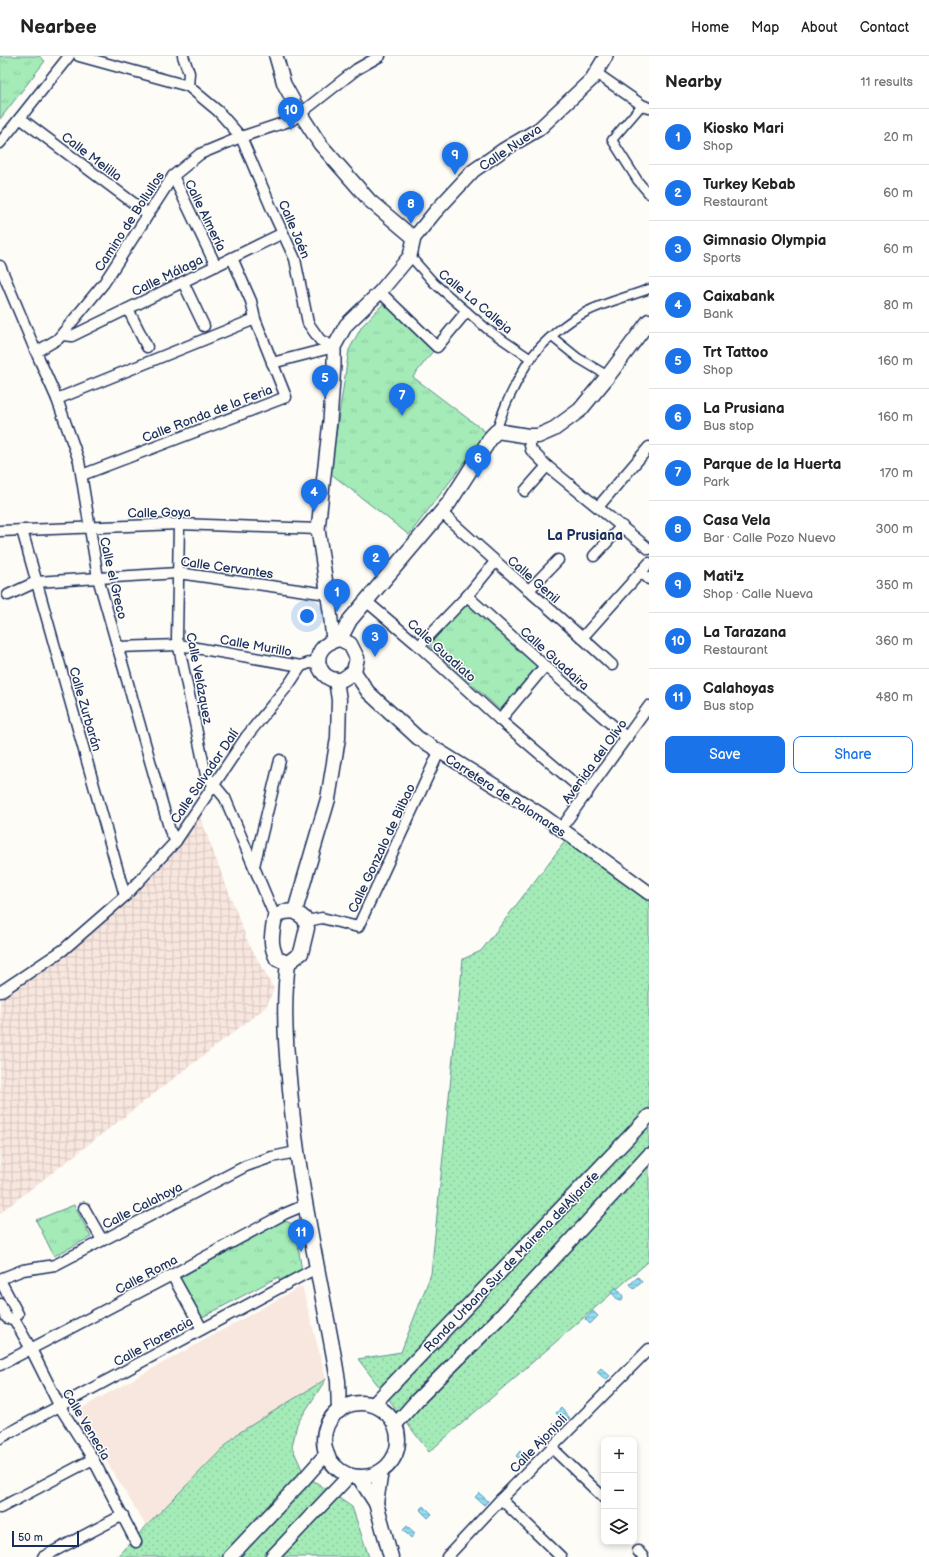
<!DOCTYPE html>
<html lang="en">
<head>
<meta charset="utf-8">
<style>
	:root { --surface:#fff; --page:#f6f6f6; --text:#222; --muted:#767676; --line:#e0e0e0; --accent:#1a73e8 }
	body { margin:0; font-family:"Balsamiq Sans",sans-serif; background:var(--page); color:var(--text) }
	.controls { position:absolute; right:12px; bottom:12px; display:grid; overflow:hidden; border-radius:8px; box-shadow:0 2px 6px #0003 }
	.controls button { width:36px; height:36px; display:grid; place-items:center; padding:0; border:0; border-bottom:1px solid var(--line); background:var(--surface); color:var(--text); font:20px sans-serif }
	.scale { position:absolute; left:12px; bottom:10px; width:67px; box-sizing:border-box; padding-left:4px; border:2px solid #1b2f5e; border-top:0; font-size:11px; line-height:14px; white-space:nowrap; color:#1b2f5e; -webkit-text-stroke:3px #fdfcf7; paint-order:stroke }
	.you { position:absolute; left:307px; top:560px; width:14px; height:14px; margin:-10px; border:3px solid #fff; border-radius:50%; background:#1a73e8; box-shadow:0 0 0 6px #1a73e833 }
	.badge { display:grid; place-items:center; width:26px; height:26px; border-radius:50%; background:var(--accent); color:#fff; font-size:13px; font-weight:700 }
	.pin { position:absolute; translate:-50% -33px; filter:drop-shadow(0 1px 2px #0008) }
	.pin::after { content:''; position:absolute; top:21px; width:14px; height:12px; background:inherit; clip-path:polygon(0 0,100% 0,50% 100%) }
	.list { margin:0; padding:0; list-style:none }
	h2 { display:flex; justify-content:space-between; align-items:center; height:52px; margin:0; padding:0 16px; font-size:17px }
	h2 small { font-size:13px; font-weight:400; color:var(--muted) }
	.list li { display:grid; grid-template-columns:26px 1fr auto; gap:12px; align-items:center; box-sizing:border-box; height:56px; padding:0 16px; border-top:1px solid var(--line) }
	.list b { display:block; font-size:15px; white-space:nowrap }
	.list p { margin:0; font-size:13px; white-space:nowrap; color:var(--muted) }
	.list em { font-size:13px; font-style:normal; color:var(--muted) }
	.actions { display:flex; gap:8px; padding:12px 16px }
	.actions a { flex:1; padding:9px 0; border:1px solid var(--accent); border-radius:8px; text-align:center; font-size:14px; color:var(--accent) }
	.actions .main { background:var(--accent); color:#fff }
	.icon { flex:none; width:22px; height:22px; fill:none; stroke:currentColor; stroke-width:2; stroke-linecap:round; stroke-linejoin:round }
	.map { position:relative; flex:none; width:649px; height:1501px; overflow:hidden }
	header { display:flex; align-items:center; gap:24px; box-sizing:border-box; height:56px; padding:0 20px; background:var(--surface); border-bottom:1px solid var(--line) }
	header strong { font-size:19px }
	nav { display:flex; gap:22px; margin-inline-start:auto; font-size:14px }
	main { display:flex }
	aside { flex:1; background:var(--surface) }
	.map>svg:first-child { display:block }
</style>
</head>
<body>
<header>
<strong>Nearbee</strong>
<nav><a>Home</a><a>Map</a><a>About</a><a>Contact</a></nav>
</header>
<main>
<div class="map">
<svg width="649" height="1501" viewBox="0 0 649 1501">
	<defs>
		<pattern id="industrial-grid" width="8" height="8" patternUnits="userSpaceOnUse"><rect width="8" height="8" fill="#f8e7de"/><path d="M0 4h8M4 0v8" fill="none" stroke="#d4c6c1"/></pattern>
		<pattern id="grass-dots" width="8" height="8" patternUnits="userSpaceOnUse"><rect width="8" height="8" fill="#a4ebb8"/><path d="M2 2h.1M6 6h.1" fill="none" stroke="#8dcaa1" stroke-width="1.8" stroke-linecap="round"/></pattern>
		<pattern id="park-tufts" width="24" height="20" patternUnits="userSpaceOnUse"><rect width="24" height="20" fill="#a4ebb8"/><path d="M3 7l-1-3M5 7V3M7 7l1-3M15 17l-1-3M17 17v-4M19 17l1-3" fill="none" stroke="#8dcaa1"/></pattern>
		<pattern id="water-rules" width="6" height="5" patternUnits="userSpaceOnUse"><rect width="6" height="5" fill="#90dcf1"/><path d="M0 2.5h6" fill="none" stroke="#7cbdd1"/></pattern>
	</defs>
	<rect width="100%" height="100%" fill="#fdfcf7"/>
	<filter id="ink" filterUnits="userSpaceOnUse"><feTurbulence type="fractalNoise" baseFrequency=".025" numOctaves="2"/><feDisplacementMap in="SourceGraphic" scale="8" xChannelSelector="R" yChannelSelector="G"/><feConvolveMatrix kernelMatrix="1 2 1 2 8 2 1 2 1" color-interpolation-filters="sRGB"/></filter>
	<g filter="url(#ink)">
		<polygon fill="#f8e7de" points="302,1230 326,1323 237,1378 146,1470 76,1355"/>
		<polygon fill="url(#industrial-grid)" points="200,761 247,884 274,933 266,951 0,1157 0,938 54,908 149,824"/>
		<g fill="url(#grass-dots)" stroke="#608d8b">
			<polygon points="570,779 649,837 649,1205 429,1396 358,1303 401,1296 431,1218 463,903 481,895"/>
			<polygon points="326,1323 297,1368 292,1391 304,1418 352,1451 369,1501 116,1501 237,1378"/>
		</g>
		<g fill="url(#park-tufts)" stroke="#608d8b">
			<polygon points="0,0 39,0 45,5 0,63"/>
			<polygon points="385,246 433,295 413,321 487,377 409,479 330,417 349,294 362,270"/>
			<polygon points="467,546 537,610 500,654 429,589"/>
			<polygon points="74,1149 91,1181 54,1200 36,1164"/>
			<polygon points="283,1164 295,1169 302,1216 281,1227 278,1221 201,1262 180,1222"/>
		</g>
		<g fill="url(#water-rules)" stroke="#6197b6">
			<polygon points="638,1221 642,1226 634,1233 630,1228"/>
			<polygon points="616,1231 623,1240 622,1245 619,1245 611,1236"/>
			<polygon points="593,1255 598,1260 590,1268 585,1263"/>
			<polygon points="601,1312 610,1320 606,1324 597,1316"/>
			<polygon points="561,1352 570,1362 565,1366 556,1357"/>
			<polygon points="520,1395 529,1404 525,1408 516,1400"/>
			<polygon points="479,1437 488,1445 484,1449 475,1441"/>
			<polygon points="424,1450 432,1458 428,1462 420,1454"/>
			<polygon points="407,1470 415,1477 411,1482 403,1474"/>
		</g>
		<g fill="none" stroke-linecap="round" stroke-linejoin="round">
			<defs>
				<g id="pedestrian">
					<polyline points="642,49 612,84 638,125 649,138"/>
					<polyline points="410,200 434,227 487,273 531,303"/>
					<polyline points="552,281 578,302 608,320"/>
					<path d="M 497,375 C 499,364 503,356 507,346 C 514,332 521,316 530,303 C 543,286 567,265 586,256 C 606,246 628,241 649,233"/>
				</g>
				<g id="minor">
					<polyline points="79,0 188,30 218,55 241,81 274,158 295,203 308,267 320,284 334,291"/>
					<polyline points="183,0 189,17 188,30"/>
					<polyline points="596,17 642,49 649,52"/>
					<polyline points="20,62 148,158"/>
					<polyline points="0,87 69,0"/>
					<polyline points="173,120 216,210"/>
					<polyline points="0,210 36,296"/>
					<polyline points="183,226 204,270"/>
					<polyline points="380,236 437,291 466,256"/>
					<polyline points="128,253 147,291"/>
					<polyline points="62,279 72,280 283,177"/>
					<polyline points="272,307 334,291"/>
					<polyline points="57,343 255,263"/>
					<polyline points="528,380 531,394 547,410 649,493"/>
					<polyline points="82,419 286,341 255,263 251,245 232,202"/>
					<polyline points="525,435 547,410"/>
					<polyline points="598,451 649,391"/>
					<path d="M 441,456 C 497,508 556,557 612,609"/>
					<polyline points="179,468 177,582 206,719 225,742 275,861"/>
					<polyline points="22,474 125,840"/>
					<polyline points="0,475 179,468 318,473"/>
					<polyline points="594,500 622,470"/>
					<polyline points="641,516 649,523"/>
					<polyline points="528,535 558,504"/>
					<polyline points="8,539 36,526 178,517 327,538"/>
					<polyline points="467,540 545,610 627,682"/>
					<polyline points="366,545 419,590 500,664 587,738"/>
					<polyline points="582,582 649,507"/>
					<polyline points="419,590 467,540 495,506"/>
					<polyline points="118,591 179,589 301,610 318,604"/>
					<polyline points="500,664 545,610"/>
					<polyline points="560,774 649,650"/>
					<polyline points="176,785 170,775 98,522 79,405 57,343 36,296 58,283 104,227 173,120 200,98 241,81 292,64 357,13 380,0"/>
					<polyline points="254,810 280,704"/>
					<polyline points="305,863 312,864 322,862 358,871 439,696"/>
					<polyline points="0,936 63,894 125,840 176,785 246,681 290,627 301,610"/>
					<polyline points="84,1152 102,1184"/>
					<polyline points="172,1219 202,1273"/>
					<polyline points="0,1223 23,1214 55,1209 246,1110 272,1101 296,1096"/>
					<polyline points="0,1224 18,1258 14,1263 7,1262 0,1248"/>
					<polyline points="14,1263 31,1293 60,1351 93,1403 136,1486"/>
					<polyline points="0,1309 172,1219 284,1158 305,1149"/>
					<polyline points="0,1382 318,1211"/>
					<polyline points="552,1392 604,1442"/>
					<polyline points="501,1443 561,1501"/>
					<polyline points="0,1452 93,1403"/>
					<polyline points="638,1495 643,1501"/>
					<polyline points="43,1501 123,1459"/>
					<polyline points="447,1501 501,1443 649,1293"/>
				</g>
				<g id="tertiary">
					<polyline points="276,0 284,28 300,57 320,88 370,145 414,182"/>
					<polyline points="333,584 330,555 318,473 330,365 334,309 334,291 346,269 380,236 410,200 414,182 435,156 473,115 503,94 539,73 592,23 606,0"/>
					<polyline points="354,615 368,636 418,682 542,759 649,837"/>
					<polyline points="373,1349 649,1060"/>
					<polyline points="395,1369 417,1344 502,1259 649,1099"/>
					<polyline points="230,1501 304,1423 327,1397"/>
					<polyline points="272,1501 350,1419"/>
				</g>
				<g id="secondary">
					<polyline points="340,583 350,564 449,447 492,380 497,375 528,380 538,380 554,373 580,354 608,320 649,265"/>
					<path d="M 340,583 L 350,588 L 357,602 L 354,615 C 350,618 347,621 343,623 C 321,631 302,591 340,583 Z"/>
					<polyline points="295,855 328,743 338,682 339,644 336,624"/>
					<path d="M 295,855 L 305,863 L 307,872 L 301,897 L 288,907 L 277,903 C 269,887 272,878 275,861 L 284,856 Z"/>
					<path d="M 288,907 C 283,946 285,984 289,1022 C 296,1116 317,1208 334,1301 L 338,1325 L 339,1355"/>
					<circle cx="361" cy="1384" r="37"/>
					<polyline points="359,1421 376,1447 391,1501"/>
					<polyline points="376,1447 381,1415"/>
				</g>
			</defs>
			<use href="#pedestrian" stroke="#1b2f5e" stroke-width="11"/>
			<use href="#minor" stroke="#1b2f5e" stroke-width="13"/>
			<use href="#tertiary" stroke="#1b2f5e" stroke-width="16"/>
			<use href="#secondary" stroke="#1b2f5e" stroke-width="17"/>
			<use href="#pedestrian" stroke="#fdfcf7" stroke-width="8"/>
			<use href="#minor" stroke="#fdfcf7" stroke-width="10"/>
			<use href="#tertiary" stroke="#fdfcf7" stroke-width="13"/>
			<use href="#secondary" stroke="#fdfcf7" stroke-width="14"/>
		</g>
	</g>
	<g text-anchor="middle" stroke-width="3" stroke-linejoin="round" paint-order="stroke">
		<g font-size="13" fill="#1b2f5e" stroke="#fdfcf7">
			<text transform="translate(510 91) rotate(-34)" y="5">Calle Nueva</text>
			<text transform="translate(92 100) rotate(37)" y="5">Calle Melilla</text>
			<text transform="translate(206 159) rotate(64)" y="5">Calle Almería</text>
			<text transform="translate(129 165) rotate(-57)" y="5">Camino de Bollullos</text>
			<text transform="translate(295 173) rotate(67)" y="5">Calle Jaén</text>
			<text transform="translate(167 219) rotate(-26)" y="5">Calle Málaga</text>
			<text transform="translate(476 245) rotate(40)" y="5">Calle La Calleja</text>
			<text transform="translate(207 357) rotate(-21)" y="5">Calle Ronda de la Feria</text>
			<text transform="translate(159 456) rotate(-1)" y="5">Calle Goya</text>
			<text transform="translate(227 511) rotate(8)" y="5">Calle Cervantes</text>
			<text transform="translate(114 522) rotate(77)" y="5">Calle el Greco</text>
			<text transform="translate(534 523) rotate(41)" y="5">Calle Genil</text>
			<text transform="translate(256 589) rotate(10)" y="5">Calle Murillo</text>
			<text transform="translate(442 594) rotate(42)" y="5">Calle Guadiato</text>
			<text transform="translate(555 602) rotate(42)" y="5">Calle Guadaira</text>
			<text transform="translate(200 622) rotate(79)" y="5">Calle Velázquez</text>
			<text transform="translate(86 653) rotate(74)" y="5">Calle Zurbarán</text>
			<text transform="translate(594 705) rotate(-54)" y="5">Avenida del Olivo</text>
			<text transform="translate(204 720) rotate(-56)" y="5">Calle Salvador Dalí</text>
			<text transform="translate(506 739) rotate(33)" y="5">Carretera de Palomares</text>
			<text transform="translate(381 792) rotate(-65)" y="5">Calle Gonzalo de Bilbao</text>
			<text transform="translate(142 1149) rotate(-27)" y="5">Calle Calahoya</text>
			<text transform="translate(511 1205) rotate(-46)" y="5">Ronda Urbana Sur de Mairena delAljarafe</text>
			<text transform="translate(146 1218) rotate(-28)" y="5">Calle Roma</text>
			<text transform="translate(153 1285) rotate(-29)" y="5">Calle Florencia</text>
			<text transform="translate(87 1368) rotate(59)" y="5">Calle Venecia</text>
			<text transform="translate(538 1387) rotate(-46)" y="5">Calle Ajonjoli</text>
		</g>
		<g font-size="14" font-weight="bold" fill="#1b2f5e" stroke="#fdfcf7">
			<text x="585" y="484">La Prusiana</text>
		</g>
	</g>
</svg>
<div class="controls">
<button>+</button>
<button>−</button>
<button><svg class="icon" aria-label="layers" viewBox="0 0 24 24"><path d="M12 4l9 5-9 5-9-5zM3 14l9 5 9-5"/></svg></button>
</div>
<div class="scale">50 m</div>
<div class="you"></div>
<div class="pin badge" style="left:337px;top:556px">1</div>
<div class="pin badge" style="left:376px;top:522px">2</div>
<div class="pin badge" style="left:375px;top:601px">3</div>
<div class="pin badge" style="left:314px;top:456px">4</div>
<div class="pin badge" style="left:325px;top:342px">5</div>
<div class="pin badge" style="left:478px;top:422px">6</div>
<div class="pin badge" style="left:402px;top:360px">7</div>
<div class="pin badge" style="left:411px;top:168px">8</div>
<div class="pin badge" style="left:455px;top:119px">9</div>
<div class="pin badge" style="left:291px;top:74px">10</div>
<div class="pin badge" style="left:301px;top:1196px">11</div>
</div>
<aside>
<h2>Nearby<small>11 results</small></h2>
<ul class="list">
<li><span class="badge">1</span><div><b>Kiosko Mari</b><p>Shop</p></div><em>20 m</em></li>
<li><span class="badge">2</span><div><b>Turkey Kebab</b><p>Restaurant</p></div><em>60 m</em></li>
<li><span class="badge">3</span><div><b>Gimnasio Olympia</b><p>Sports</p></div><em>60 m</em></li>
<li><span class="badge">4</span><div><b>Caixabank</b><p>Bank</p></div><em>80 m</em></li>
<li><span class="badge">5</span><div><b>Trt Tattoo</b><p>Shop</p></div><em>160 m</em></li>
<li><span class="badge">6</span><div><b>La Prusiana</b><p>Bus stop</p></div><em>160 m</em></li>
<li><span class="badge">7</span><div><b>Parque de la Huerta</b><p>Park</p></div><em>170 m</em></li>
<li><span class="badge">8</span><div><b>Casa Vela</b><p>Bar · Calle Pozo Nuevo</p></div><em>300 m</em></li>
<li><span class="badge">9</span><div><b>Mati'z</b><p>Shop · Calle Nueva</p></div><em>350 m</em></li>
<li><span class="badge">10</span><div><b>La Tarazana</b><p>Restaurant</p></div><em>360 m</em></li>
<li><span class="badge">11</span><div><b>Calahoyas</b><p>Bus stop</p></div><em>480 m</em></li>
</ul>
<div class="actions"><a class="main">Save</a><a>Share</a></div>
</aside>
</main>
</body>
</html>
